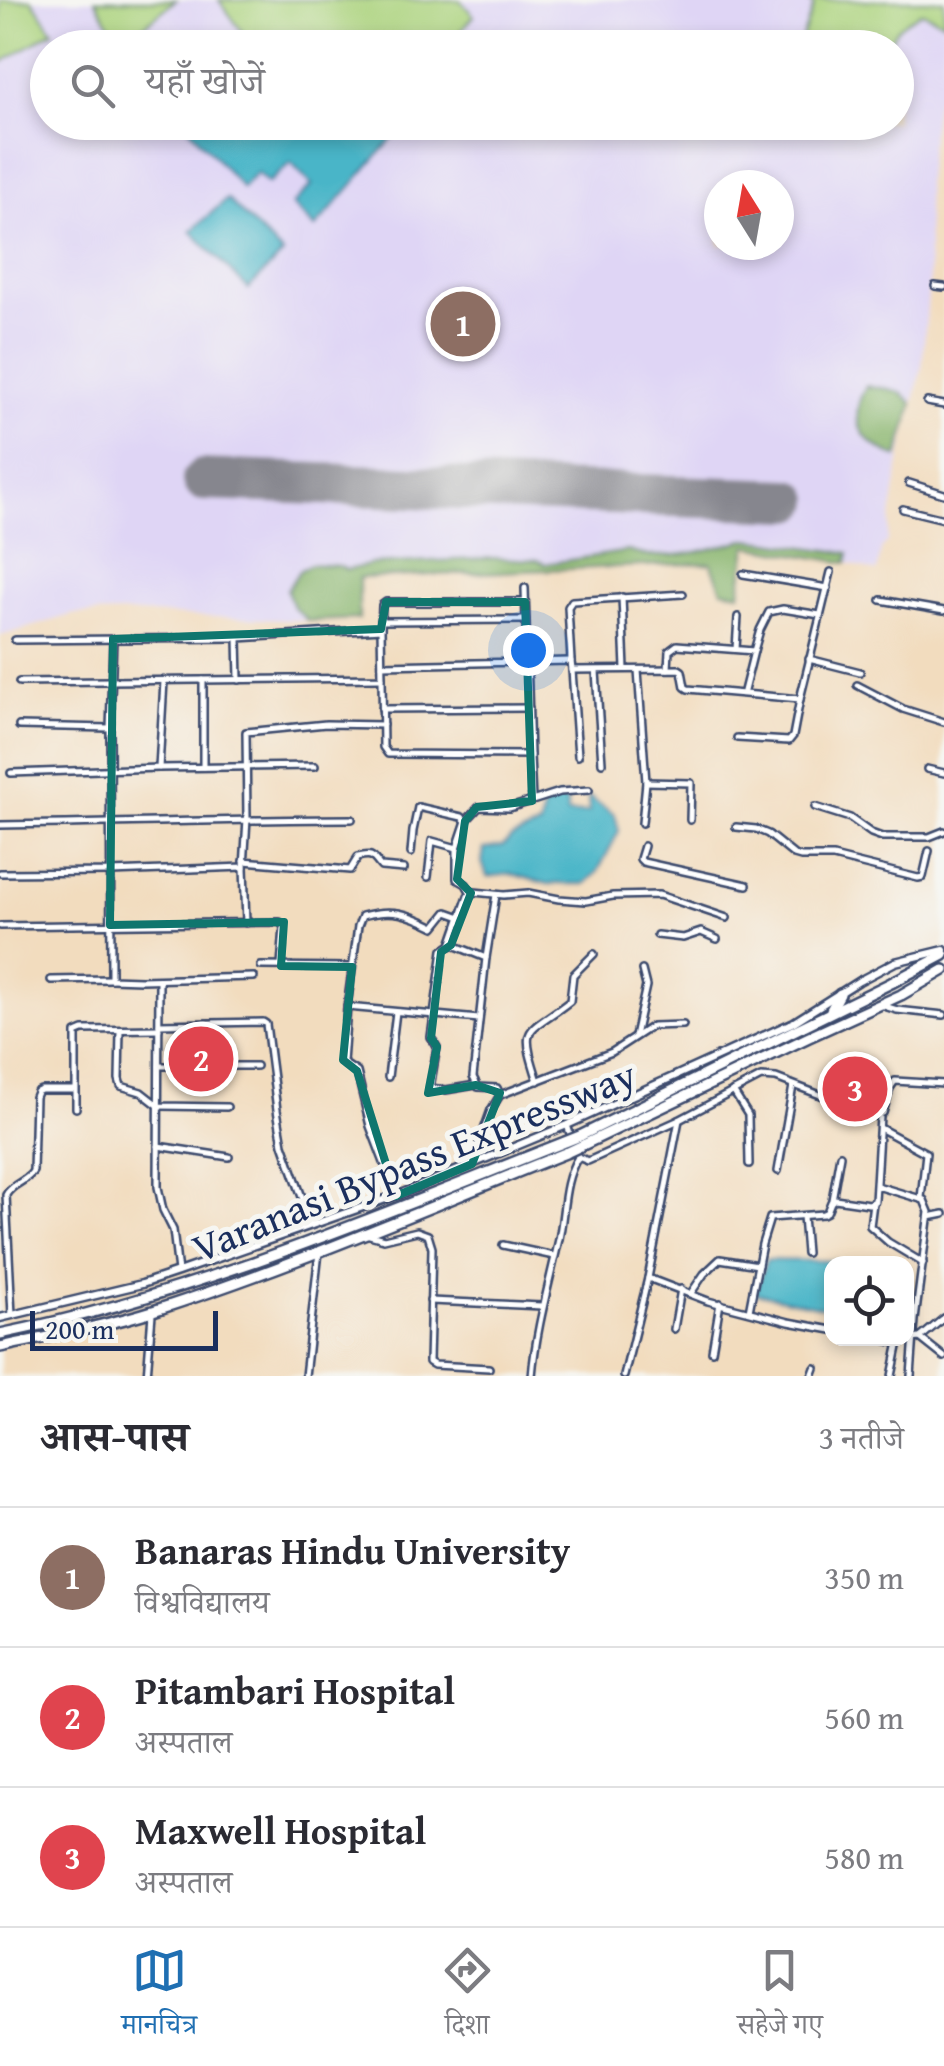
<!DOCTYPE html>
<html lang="hi">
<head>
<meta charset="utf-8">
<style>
	:root { --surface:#fff; --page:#f2f2f3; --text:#2b2b33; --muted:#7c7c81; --line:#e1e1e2; --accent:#1f6fb2 }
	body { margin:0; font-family:"Gentium Book Plus","Noto Serif Devanagari",serif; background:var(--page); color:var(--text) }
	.controls { position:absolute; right:30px; bottom:30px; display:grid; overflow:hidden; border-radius:20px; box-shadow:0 5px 15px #0003 }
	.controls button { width:90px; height:90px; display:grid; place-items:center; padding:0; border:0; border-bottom:2px solid var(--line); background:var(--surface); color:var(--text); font:50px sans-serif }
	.compass { position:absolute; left:704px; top:170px; width:90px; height:90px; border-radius:50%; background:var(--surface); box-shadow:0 5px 15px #0003; rotate:349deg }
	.scale { position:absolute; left:30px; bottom:25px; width:188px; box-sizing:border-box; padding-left:10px; border:5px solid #1b2f5e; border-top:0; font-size:28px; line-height:35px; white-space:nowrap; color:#1b2f5e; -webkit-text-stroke:8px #f6f6f2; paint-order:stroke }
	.you { position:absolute; left:528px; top:650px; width:35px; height:35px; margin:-25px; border:8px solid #fff; border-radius:50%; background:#1a73e8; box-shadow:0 0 0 15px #1a73e833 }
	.badge { display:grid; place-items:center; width:65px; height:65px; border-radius:50%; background:var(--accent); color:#fff; font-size:32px; font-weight:700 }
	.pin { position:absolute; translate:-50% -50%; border:5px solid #fff; box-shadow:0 2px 10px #0006 }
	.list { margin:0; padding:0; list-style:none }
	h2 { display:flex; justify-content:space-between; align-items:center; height:130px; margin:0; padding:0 40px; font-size:42px }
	h2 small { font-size:32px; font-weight:400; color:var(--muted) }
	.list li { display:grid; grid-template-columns:65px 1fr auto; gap:30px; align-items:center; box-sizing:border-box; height:140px; padding:0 40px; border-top:2px solid var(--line) }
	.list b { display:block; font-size:38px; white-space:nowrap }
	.list p { margin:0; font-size:32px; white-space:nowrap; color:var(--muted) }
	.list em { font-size:32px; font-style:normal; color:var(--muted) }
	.icon { flex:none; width:55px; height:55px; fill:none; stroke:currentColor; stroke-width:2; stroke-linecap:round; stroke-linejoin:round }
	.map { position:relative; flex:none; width:944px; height:1376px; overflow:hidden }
	.search { position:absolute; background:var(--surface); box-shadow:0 5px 15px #0003; left:30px; right:30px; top:30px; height:110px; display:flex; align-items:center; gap:25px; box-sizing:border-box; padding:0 35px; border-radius:55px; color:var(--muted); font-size:38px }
	.sheet { height:550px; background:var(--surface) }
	nav { display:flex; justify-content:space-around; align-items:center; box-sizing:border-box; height:140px; border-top:2px solid var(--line); background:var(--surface); font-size:28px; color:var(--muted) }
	nav a { display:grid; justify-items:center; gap:5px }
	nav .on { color:var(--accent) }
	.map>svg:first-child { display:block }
</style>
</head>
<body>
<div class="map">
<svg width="944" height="1376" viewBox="0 0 944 1376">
	<rect width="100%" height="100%" fill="#f6f6f2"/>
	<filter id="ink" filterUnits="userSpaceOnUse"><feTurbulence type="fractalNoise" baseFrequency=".01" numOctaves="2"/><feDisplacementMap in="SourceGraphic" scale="20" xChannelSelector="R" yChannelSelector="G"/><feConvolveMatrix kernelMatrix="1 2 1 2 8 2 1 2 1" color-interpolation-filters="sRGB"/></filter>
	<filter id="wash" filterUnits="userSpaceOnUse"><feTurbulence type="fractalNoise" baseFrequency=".0048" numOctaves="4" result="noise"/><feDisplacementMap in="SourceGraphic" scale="40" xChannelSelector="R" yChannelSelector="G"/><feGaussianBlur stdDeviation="2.25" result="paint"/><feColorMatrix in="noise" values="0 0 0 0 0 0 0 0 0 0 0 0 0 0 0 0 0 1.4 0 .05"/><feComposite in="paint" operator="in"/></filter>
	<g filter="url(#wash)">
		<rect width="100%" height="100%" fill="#f2dcbe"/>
		<path fill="#dfd5f5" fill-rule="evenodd" d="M 0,0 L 944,0 L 944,85 L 935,105 L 926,179 L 929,282 L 922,366 L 901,456 L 887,541 L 881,550 L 877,572 L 847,563 L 747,546 L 740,593 L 722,590 L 711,563 L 359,578 L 359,619 L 308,621 L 129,613 L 74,614 L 0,636 ZM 48,48 L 896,48 L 896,122 L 48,122 ZM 719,185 L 779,185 L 779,245 L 719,245 Z"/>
		<g fill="#acd37e" stroke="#64816e" stroke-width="2.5">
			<polygon points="0,0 32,0 53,31 1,63"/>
			<polygon points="95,0 176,0 121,44"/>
			<polygon points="219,0 460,0 474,16 447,47 253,47"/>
			<path d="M 806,0 L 944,0 L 944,22 L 922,12 C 903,22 895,26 888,47 L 799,47 L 814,5 Z"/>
		</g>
		<g fill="#89b56d" stroke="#527266" stroke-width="2.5">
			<path d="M 866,386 C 885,389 900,387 913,404 L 898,457 C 863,444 846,422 866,386 Z"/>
			<path d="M 747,539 L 849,553 L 847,563 L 747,546 L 740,593 L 722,590 L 711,563 L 359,578 L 359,619 L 308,621 L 293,607 L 287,590 L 299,571 L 311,564 L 339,566 L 347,570 L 372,564 L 495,558 L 538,560 L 545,564 L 628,551 C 664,564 711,549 747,539 Z"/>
		</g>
		<g fill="#4ab5c8" stroke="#327293" stroke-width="2.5">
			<polygon points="185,123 406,123 315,228 292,205 312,185 291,163 268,183 257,173 242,188"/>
			<polygon points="227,199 283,254 248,289 191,231"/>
			<polygon points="566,796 568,814 589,812 588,796 615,815 619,831 597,873 585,884 548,884 511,874 487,877 482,862 484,849 503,846 511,838 540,826 544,802"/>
			<polygon points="766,1260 837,1261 837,1263 832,1264 831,1309 755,1293"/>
		</g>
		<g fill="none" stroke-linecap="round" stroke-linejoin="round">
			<polyline stroke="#86868e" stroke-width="42" points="203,480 790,500"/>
		</g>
	</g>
	<g filter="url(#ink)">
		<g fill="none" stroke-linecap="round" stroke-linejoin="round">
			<defs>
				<g id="minor">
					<polyline points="935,286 944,287"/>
					<polyline points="927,402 944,405"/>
					<polyline points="909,483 944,494"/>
					<polyline points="903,509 944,519"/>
					<polyline points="743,574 828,588"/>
					<polyline points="622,597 625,669"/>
					<polyline points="881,600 944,611"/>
					<polyline points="381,621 526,620"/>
					<polyline points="381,629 382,605 386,602 525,602"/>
					<polyline points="238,638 239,680"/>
					<polyline points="15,640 238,638 381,629 382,678 19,682"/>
					<polyline points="113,640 110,728 111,979 141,980 254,977"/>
					<polyline points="736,649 738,617"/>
					<polyline points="754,651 760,630 769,612 783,609 820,615"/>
					<polyline points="809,659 860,672"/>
					<polyline points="571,661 568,607 572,601 683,594"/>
					<polyline points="382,665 571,661 572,670 679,669 682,671 685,687 688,689 800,699 831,572"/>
					<polyline points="668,669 669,651 677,645 754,651 744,691"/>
					<polyline points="572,670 578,756"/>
					<polyline points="638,670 646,782 642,823"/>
					<polyline points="596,671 602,763"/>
					<polyline points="382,678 383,747 388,754 530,755 525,588"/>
					<polyline points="857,685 903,709 944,722"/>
					<polyline points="382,709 529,708"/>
					<polyline points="19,726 110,728"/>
					<polyline points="737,738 789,741 793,736 800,699"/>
					<polyline points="203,767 203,680"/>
					<polyline points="159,768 315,766"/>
					<polyline points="927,769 944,773"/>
					<polyline points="11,773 159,768 164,681"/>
					<polyline points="646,782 691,783 690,820"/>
					<polyline points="532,801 560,792 589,790"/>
					<polyline points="815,807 850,818 871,833 882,837 929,837 944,831"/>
					<polyline points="466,821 479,807 509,808 532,801 530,755"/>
					<path d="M 0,825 C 118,824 235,819 352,819"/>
					<polyline points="736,827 756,829 768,834 794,855 801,857 833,857 918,878 923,877 929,851"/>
					<polyline points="644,846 640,859 643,862 747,885"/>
					<polyline points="411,853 413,831 418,807 462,817 466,821 457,848 457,879 466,884 471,893"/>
					<path d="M 244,861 L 350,870 L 358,857 C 374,853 372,857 381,867 L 404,869"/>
					<polyline points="244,867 246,923"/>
					<polyline points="0,873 111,872 244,867 247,819 246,732 326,724 383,725"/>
					<polyline points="428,877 432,841 457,848"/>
					<path d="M 461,917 L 447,912 L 435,927 C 407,913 393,908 362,916 L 358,926 L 347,1007 L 479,1019"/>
					<polyline points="0,926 280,922 284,927 281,966"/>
					<polyline points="657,935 683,938 701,932 717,939"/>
					<polyline points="451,945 468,896 474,892 504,895 528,893 559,899 586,901 613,896 659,895 727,918"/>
					<polyline points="261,966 352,967"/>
					<polyline points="51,980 111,979"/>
					<polyline points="159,980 158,1187 163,1210 173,1230 178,1272"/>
					<polyline points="881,1005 897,1010 944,1015"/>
					<polyline points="347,1007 343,1063 357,1072 370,1126 396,1194"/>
					<polyline points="159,1024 263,1022 266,1024 277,1110 283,1144 312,1225"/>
					<polyline points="120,1030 119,1079 121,1086 141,1092 159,1106 227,1107"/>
					<polyline points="635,1036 646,986 642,970"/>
					<polyline points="159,1066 256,1066"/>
					<polyline points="388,1077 396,1012"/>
					<path d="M 538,1081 C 519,1022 527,1035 570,1001 L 573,975 L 594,954"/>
					<polyline points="476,1085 446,1090 430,1088 437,1047 431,1037 443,950 451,945 456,946 486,958"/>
					<polyline points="733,1091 748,1115 749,1164"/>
					<polyline points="500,1095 612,1052 652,1026 683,1025"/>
					<polyline points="76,1108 76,1033 83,1030 159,1029"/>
					<polyline points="567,1125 578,1157 588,1161 679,1120 761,1077 776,1078 875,1116 883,1113 890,1088 895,1081 944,1084"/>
					<polyline points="880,1128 926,1153 921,1198"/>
					<polyline points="158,1146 229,1157"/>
					<polyline points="472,1164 491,1110 500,1095 497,1088 478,1087 473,1077 486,958 496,895"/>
					<polyline points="778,1171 793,1086"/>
					<polyline points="877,1186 924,1200 929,1212 915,1320 911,1376"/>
					<polyline points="832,1200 840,1155"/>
					<polyline points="873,1203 870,1226 888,1242 923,1263"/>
					<polyline points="803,1216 806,1253"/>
					<polyline points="929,1217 944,1214"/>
					<polyline points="366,1234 384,1239 417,1231 428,1235 432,1248 429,1362 434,1365 489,1368"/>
					<polyline points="503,1245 554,1256"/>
					<polyline points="648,1278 708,1301 789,1322 832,1330"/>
					<polyline points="691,1293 704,1274 720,1259 758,1265"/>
					<polyline points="430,1301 542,1306"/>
					<polyline points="749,1311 762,1244 770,1218 823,1214 827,1212 831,1202 835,1199 869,1204 875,1201 880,1116"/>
					<path d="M 12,1315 L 6,1195 C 12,1183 27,1182 33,1171 L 35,1097 L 37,1092 L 41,1090 L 75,1090"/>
					<polyline points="674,1329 681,1289"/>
					<polyline points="875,1338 892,1342 920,1338 944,1357"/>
					<polyline points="920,1338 944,1318"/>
					<polyline points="712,1351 720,1303"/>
					<polyline points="147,1376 152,1314"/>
					<polyline points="305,1376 319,1252"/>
					<path d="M 532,1376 C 536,1329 549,1285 559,1239 C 565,1210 563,1182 578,1157"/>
					<polyline points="624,1376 648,1278 679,1120"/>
					<polyline points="812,1376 815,1368"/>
					<polyline points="892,1376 899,1342"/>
				</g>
				<polyline id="tertiary" points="0,1318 142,1284 178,1272 400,1194 567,1125 794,1022 859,981 895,962 944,950"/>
				<g id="trunk">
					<polyline points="831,1010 840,994"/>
					<polyline points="580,1136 891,983 944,955"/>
					<polyline points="583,1145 809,1037 901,995 944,970"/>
					<path d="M 0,1334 C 191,1296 384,1213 565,1142"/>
					<path d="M 0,1347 C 52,1336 105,1326 156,1310 C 296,1265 431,1206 568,1152"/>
				</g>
			</defs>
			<use href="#minor" stroke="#3b496c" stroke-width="10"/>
			<use href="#tertiary" stroke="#3b496c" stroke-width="11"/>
			<use href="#trunk" stroke="#3b496c" stroke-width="14"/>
			<use href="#minor" stroke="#fff" stroke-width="5"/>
			<use href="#tertiary" stroke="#fff" stroke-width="6"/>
			<use href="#trunk" stroke="#fff" stroke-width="9"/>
			<defs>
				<g id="trunk-bridge">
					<polyline points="565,1142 580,1136"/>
					<polyline points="568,1152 583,1145"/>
				</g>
			</defs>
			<use href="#trunk-bridge" stroke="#3b496c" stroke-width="14" stroke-linecap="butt"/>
			<use href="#trunk-bridge" stroke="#fff" stroke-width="9"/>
		</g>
	</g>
	<path fill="none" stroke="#0f766e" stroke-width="8" stroke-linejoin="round" d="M 386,602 L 525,602 L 532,801 L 477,807 L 465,821 L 457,879 L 471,893 L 451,945 L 441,952 L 431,1038 L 437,1047 L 428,1093 L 476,1085 L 500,1093 L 472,1164 L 396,1196 L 357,1071 L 343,1060 L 352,967 L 281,966 L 284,922 L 110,925 L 113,639 L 381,629 Z"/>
	<g text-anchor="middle" stroke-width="10" stroke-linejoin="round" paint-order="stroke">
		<g font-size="40" fill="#1b2f5e" stroke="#f6f6f2">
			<text transform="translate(414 1161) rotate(-22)" y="14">Varanasi Bypass Expressway</text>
		</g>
	</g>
</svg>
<div class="controls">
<button><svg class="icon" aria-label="locate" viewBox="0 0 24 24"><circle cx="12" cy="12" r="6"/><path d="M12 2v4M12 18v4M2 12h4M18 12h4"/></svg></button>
</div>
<svg class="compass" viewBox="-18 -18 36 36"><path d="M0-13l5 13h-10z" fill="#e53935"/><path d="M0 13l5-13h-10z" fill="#7c7c81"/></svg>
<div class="scale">200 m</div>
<div class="you"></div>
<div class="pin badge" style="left:463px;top:324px;background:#8d6e63">1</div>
<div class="pin badge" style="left:201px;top:1059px;background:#e0444e">2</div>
<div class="pin badge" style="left:855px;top:1089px;background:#e0444e">3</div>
<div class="search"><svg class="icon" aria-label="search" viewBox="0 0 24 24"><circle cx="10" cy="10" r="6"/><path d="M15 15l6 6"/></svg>यहाँ खोजें</div>
</div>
<section class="sheet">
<h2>आस-पास<small>3 नतीजे</small></h2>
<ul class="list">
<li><span class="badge" style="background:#8d6e63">1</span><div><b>Banaras Hindu University</b><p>विश्वविद्यालय</p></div><em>350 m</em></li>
<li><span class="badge" style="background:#e0444e">2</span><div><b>Pitambari Hospital</b><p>अस्पताल</p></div><em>560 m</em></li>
<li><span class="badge" style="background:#e0444e">3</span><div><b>Maxwell Hospital</b><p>अस्पताल</p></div><em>580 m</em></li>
</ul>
</section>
<nav>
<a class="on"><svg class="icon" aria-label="map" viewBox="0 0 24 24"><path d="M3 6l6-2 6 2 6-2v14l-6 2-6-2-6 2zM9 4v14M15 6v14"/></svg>मानचित्र</a>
<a><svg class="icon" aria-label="directions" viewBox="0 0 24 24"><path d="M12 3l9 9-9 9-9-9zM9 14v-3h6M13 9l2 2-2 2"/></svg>दिशा</a>
<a><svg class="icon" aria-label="saved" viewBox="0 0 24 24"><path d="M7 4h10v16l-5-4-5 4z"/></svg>सहेजे गए</a>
</nav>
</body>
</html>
